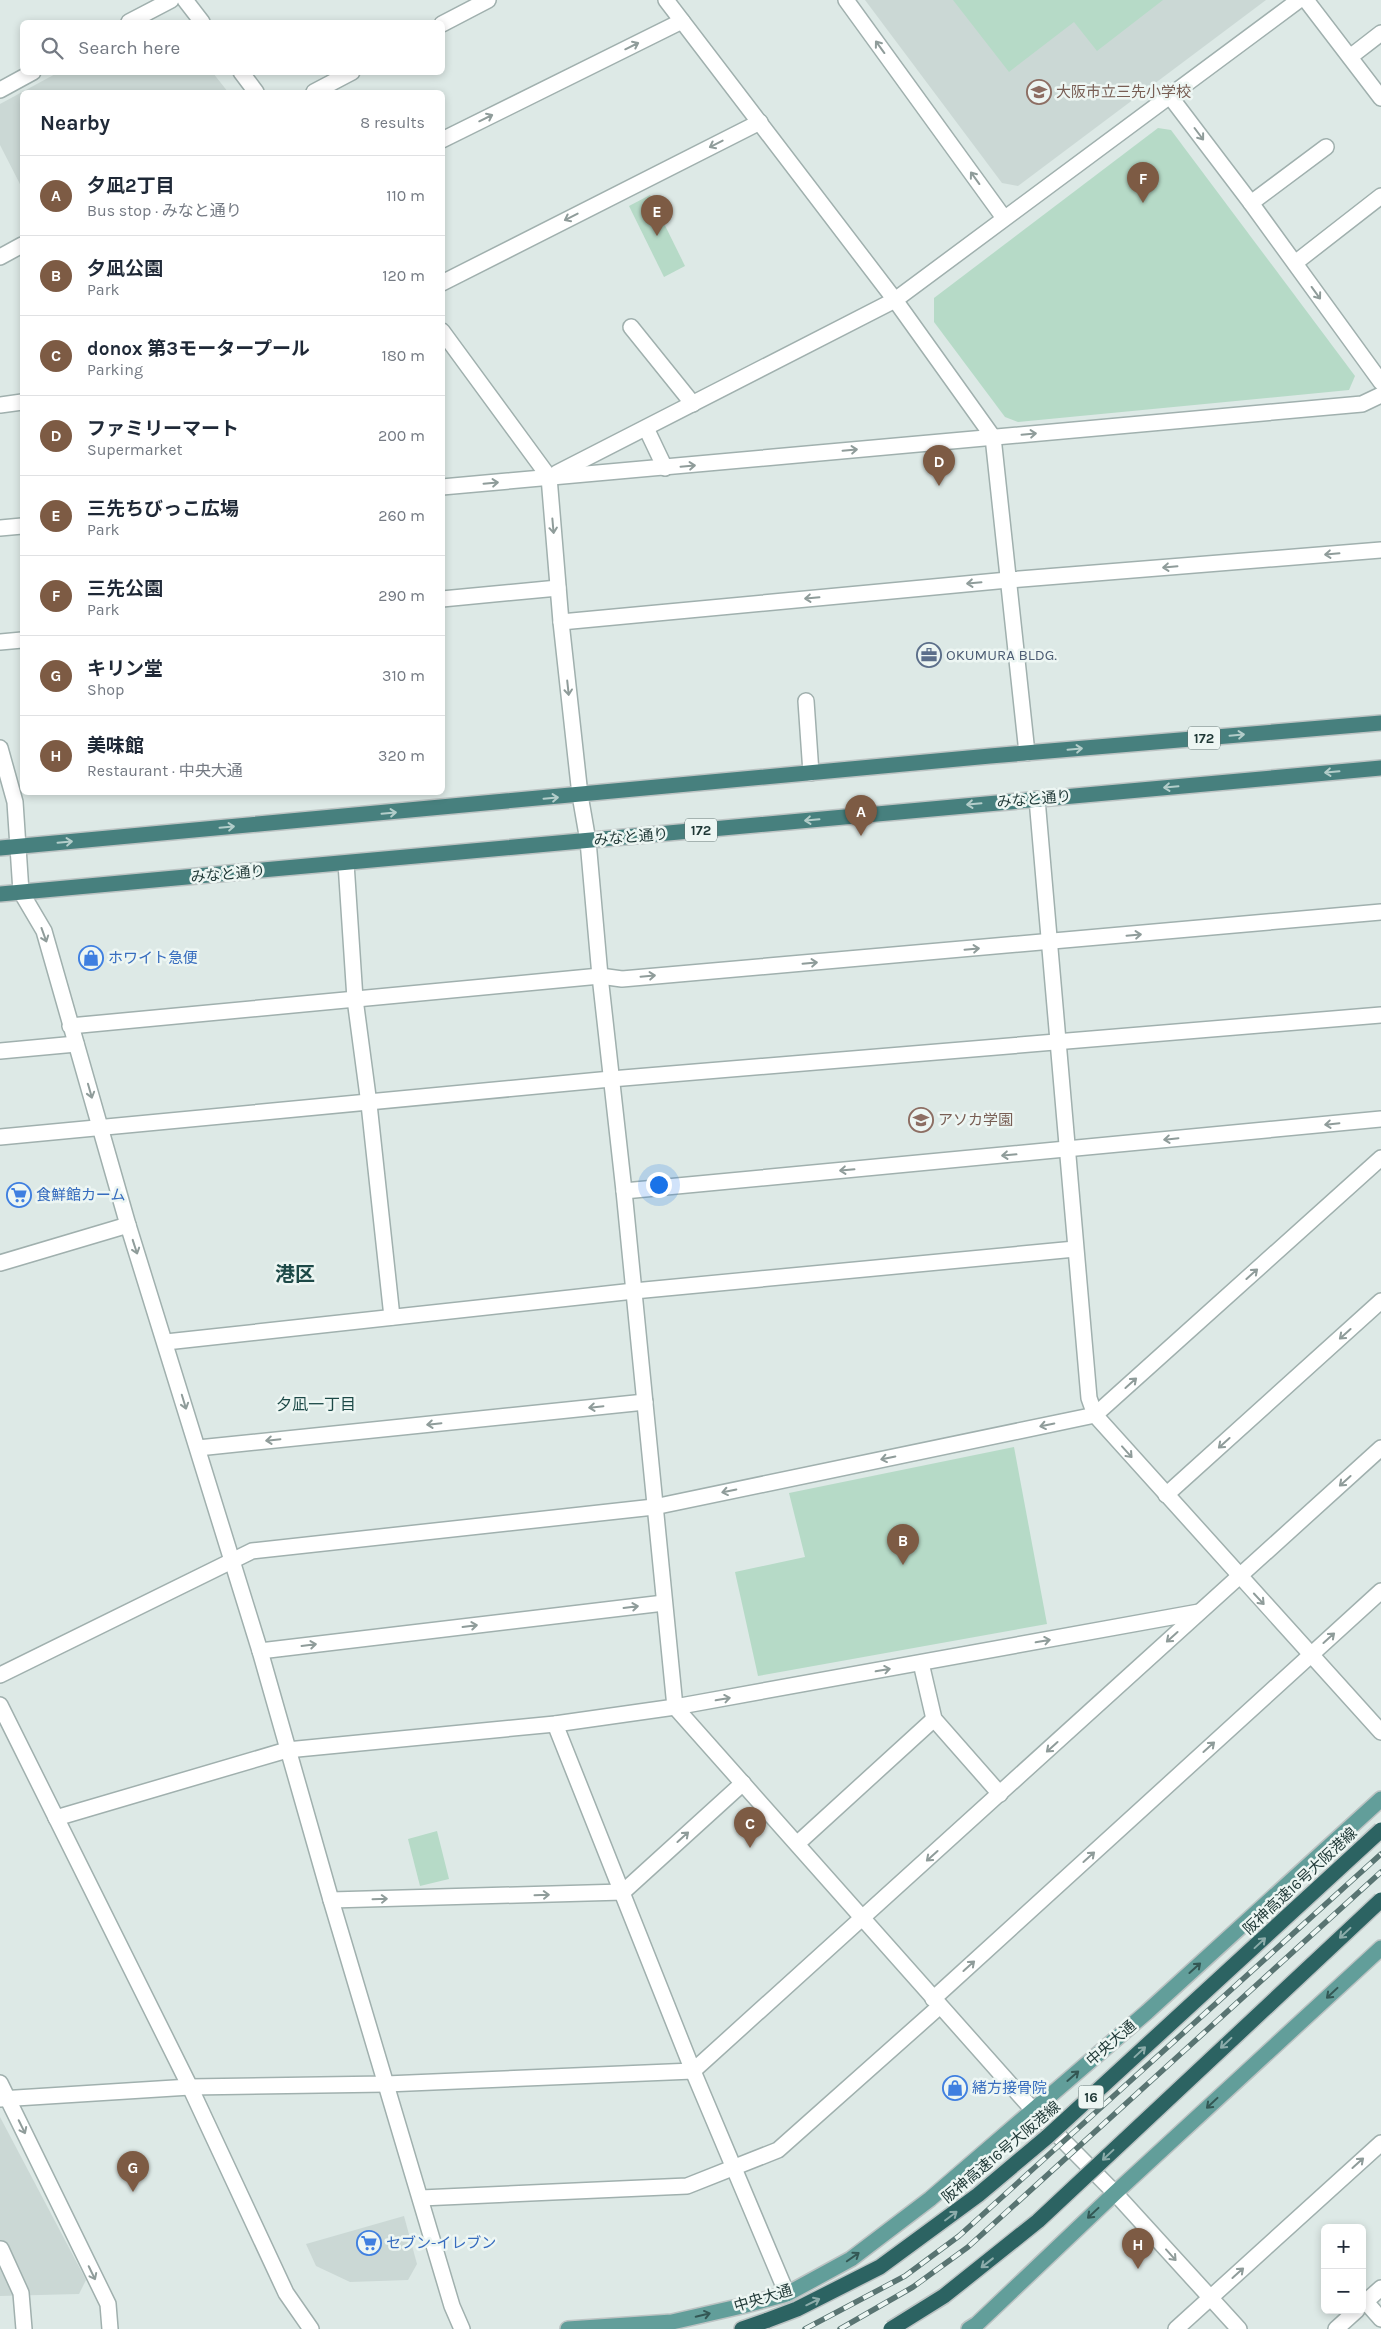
<!DOCTYPE html>
<html lang="en">
<head>
<meta charset="utf-8">
<style>
	:root { --surface:#fff; --page:#f2f2f3; --text:#1f2937; --muted:#747a83; --line:#e0e1e3; --accent:#7d5b44 }
	body { margin:0; font-family:Karla,"Noto Sans JP",sans-serif; background:var(--page); color:var(--text) }
	.controls { position:absolute; right:15px; bottom:15px; display:grid; overflow:hidden; border-radius:8px; box-shadow:0 2px 8px #0003 }
	.controls button { width:45px; height:45px; display:grid; place-items:center; padding:0; border:0; border-bottom:1px solid var(--line); background:var(--surface); color:var(--text); font:25px sans-serif }
	.you { position:absolute; left:658px; top:1184px; width:18px; height:18px; margin:-12px; border:4px solid #fff; border-radius:50%; background:#1a73e8; box-shadow:0 0 0 8px #1a73e833 }
	.badge { display:grid; place-items:center; width:32px; height:32px; border-radius:50%; background:var(--accent); color:#fff; font-size:16px; font-weight:700 }
	.pin { position:absolute; translate:-50% -41px; filter:drop-shadow(0 1px 2px #0008) }
	.pin::after { content:''; position:absolute; top:26px; width:18px; height:15px; background:inherit; clip-path:polygon(0 0,100% 0,50% 100%) }
	.list { margin:0; padding:0; list-style:none }
	h2 { display:flex; justify-content:space-between; align-items:center; height:65px; margin:0; padding:0 20px; font-size:21px }
	h2 small { font-size:16px; font-weight:400; color:var(--muted) }
	.list li { display:grid; grid-template-columns:32px 1fr auto; gap:15px; align-items:center; box-sizing:border-box; height:80px; padding:0 20px; border-top:1px solid var(--line) }
	.list b { display:block; font-size:19px; white-space:nowrap }
	.list p { margin:0; font-size:16px; white-space:nowrap; color:var(--muted) }
	.list em { font-size:16px; font-style:normal; color:var(--muted) }
	.icon { flex:none; width:28px; height:28px; fill:none; stroke:currentColor; stroke-width:2; stroke-linecap:round; stroke-linejoin:round }
	.map { position:relative; flex:none; width:1381px; height:2329px; overflow:hidden }
	.search { position:absolute; background:var(--surface); box-shadow:0 2px 8px #0003; left:20px; top:20px; width:425px; height:55px; display:flex; align-items:center; gap:12px; box-sizing:border-box; padding:0 18px; border-radius:8px; color:var(--muted); font-size:19px }
	.panel { position:absolute; background:var(--surface); box-shadow:0 2px 8px #0003; left:20px; top:90px; width:425px; height:705px; border-radius:8px }
	.map>svg:first-child { display:block }
</style>
</head>
<body>
<div class="map">
<svg width="1381" height="2329" viewBox="0 0 1381 2329">
	<rect width="100%" height="100%" fill="#dde9e6"/>
	<g fill="#cbd8d5">
		<polygon points="865,0 1266,0 1018,186 1002,183"/>
		<polygon points="59,72 213,73 228,92 22,92 22,188 0,145 0,104"/>
		<polygon points="0,2117 86,2280 79,2294 0,2296"/>
		<polygon points="404,2216 417,2264 408,2280 350,2282 316,2266 306,2244"/>
	</g>
	<g fill="#b6dac7">
		<polygon points="953,0 1163,0 1097,51 1074,22 1009,72"/>
		<polygon points="1158,128 1171,130 1355,376 1349,390 1018,422 1005,417 934,322 934,298"/>
		<polygon points="650,195 685,266 664,277 629,206"/>
		<polygon points="1014,1447 1047,1624 758,1676 735,1572 805,1557 789,1493"/>
		<polygon points="437,1831 449,1879 420,1886 408,1839"/>
	</g>
	<g fill="none" stroke-linecap="round" stroke-linejoin="round">
		<defs>
			<g id="service">
				<polyline points="806,701 811,773"/>
				<polyline points="1,2249 21,2293 24,2329"/>
			</g>
			<g id="minor">
				<polyline points="185,0 202,22"/>
				<polyline points="666,0 895,300 993,437 1027,753"/>
				<polyline points="846,0 1004,218"/>
				<polyline points="1306,0 1381,98"/>
				<polyline points="129,22 171,0"/>
				<polyline points="442,24 488,0"/>
				<polyline points="1350,57 1381,33"/>
				<polyline points="241,72 256,92"/>
				<polyline points="0,90 33,72"/>
				<polyline points="314,92 352,72"/>
				<polyline points="1169,95 1251,203 1381,382"/>
				<polyline points="442,140 682,21"/>
				<polyline points="1251,203 1326,147"/>
				<polyline points="0,257 22,245"/>
				<polyline points="1295,263 1381,196"/>
				<polyline points="442,283 760,122"/>
				<polyline points="631,327 693,404"/>
				<polyline points="442,331 549,477 561,622 580,795"/>
				<polyline points="0,405 22,402"/>
				<polyline points="646,428 665,468"/>
				<polyline points="557,473 895,300 1299,0"/>
				<polyline points="442,487 1362,404 1381,395"/>
				<polyline points="0,528 22,526"/>
				<polyline points="442,599 558,588"/>
				<polyline points="561,622 1008,580 1381,550"/>
				<polyline points="0,642 22,640"/>
				<polyline points="1037,799 1089,1398 1095,1415 1381,1732"/>
				<polyline points="346,863 355,999 369,1104 392,1317"/>
				<polyline points="21,892 44,931 128,1225 260,1651 331,1900 452,2306 462,2329"/>
				<polyline points="70,1026 600,976 622,979 1381,912"/>
				<polyline points="0,1051 76,1044"/>
				<polyline points="0,1137 611,1079 1381,1015"/>
				<polyline points="624,1191 1381,1119"/>
				<polyline points="0,1263 128,1225"/>
				<polyline points="166,1342 634,1291 1075,1249"/>
				<polyline points="198,1448 645,1402"/>
				<polyline points="1166,1495 1381,1301"/>
				<polyline points="260,1651 664,1603"/>
				<polyline points="921,1663 934,1719 1000,1794"/>
				<polyline points="0,1675 252,1551 654,1507 1095,1415 1381,1158"/>
				<polyline points="555,1724 693,2071 787,2294"/>
				<polyline points="56,1818 287,1750 555,1724 675,1707 1199,1612"/>
				<polyline points="798,1843 934,1719"/>
				<polyline points="331,1900 623,1892 743,1783"/>
				<polyline points="933,1999 1381,1591"/>
				<polyline points="0,2083 108,2304 110,2329"/>
				<polyline points="0,2099 190,2087 386,2084 693,2071 1381,1448"/>
				<polyline points="1033,2110 1115,2193 1239,2329"/>
				<polyline points="421,2198 687,2186 778,2150 940,2006"/>
				<polyline points="1366,2302 1381,2319"/>
				<polyline points="1362,2305 1381,2288"/>
				<polyline points="1176,2329 1381,2143"/>
				<polyline points="1336,2329 1357,2310"/>
			</g>
			<g id="tertiary">
				<polyline points="0,748 15,802 21,892"/>
				<polyline points="580,795 588,841 600,976 624,1191 675,1707 1033,2110"/>
				<polyline points="0,1705 190,2087 286,2293 311,2329"/>
			</g>
			<g id="primary">
				<polyline points="568,2329 672,2322 742,2306 787,2294 851,2259 930,2199 1147,2012 1381,1799"/>
				<polyline points="969,2329 977,2324 1115,2193 1381,1948"/>
			</g>
			<g id="trunk">
				<polyline points="0,848 990,756 1381,723"/>
				<polyline points="0,894 1381,768"/>
			</g>
			<polyline id="motorway" points="742,2329 768,2320"/>
		</defs>
		<use href="#service" stroke="#a0b0ae" stroke-width="18"/>
		<use href="#minor" stroke="#a0b0ae" stroke-width="18"/>
		<use href="#tertiary" stroke="#a0b0ae" stroke-width="18"/>
		<use href="#primary" stroke="#bcc3c3" stroke-width="18"/>
		<use href="#trunk" stroke="#bcc3c3" stroke-width="18"/>
		<use href="#motorway" stroke="#bcc3c3" stroke-width="18"/>
		<use href="#service" stroke="#fff" stroke-width="15"/>
		<use href="#minor" stroke="#fff" stroke-width="15"/>
		<use href="#tertiary" stroke="#fff" stroke-width="15"/>
		<use href="#primary" stroke="#629e9a" stroke-width="15"/>
		<use href="#trunk" stroke="#47807e" stroke-width="15"/>
		<use href="#motorway" stroke="#2c6362" stroke-width="15"/>
		<defs>
			<g id="rail">
				<polyline points="805,2329 905,2276 959,2236 1381,1854"/>
				<polyline points="840,2329 913,2287 968,2247 1381,1872"/>
			</g>
		</defs>
		<use href="#rail" stroke="#597472" stroke-width="5.5"/>
		<use href="#rail" stroke="#edf6f3" stroke-width="4" stroke-dasharray="11" stroke-linecap="butt"/>
		<defs>
			<g id="motorway-bridge">
				<polyline points="768,2320 797,2309 880,2267 978,2195 1047,2137 1381,1830"/>
				<polyline points="891,2329 944,2296 1038,2221 1381,1900"/>
			</g>
		</defs>
		<use href="#motorway-bridge" stroke="#bcc3c3" stroke-width="18" stroke-linecap="butt"/>
		<use href="#motorway-bridge" stroke="#2c6362" stroke-width="15"/>
	</g>
	<defs><path id="oneway-shaft" d="M-6 0H5M1.5-3L5.5 0L1.5 3" fill="none" stroke-width="1.6" stroke-linecap="round" stroke-linejoin="round" transform="scale(1.25)"/></defs>
	<g stroke="#8f9c9a">
		<use href="#oneway-shaft" transform="translate(632 46) rotate(-26)"/>
		<use href="#oneway-shaft" transform="translate(880 47) rotate(-126)"/>
		<use href="#oneway-shaft" transform="translate(486 118) rotate(-26)"/>
		<use href="#oneway-shaft" transform="translate(1199 134) rotate(53)"/>
		<use href="#oneway-shaft" transform="translate(716 144) rotate(153)"/>
		<use href="#oneway-shaft" transform="translate(975 178) rotate(-126)"/>
		<use href="#oneway-shaft" transform="translate(571 217) rotate(153)"/>
		<use href="#oneway-shaft" transform="translate(1316 293) rotate(54)"/>
		<use href="#oneway-shaft" transform="translate(1029 434) rotate(-5)"/>
		<use href="#oneway-shaft" transform="translate(850 450) rotate(-5)"/>
		<use href="#oneway-shaft" transform="translate(688 466) rotate(-5)"/>
		<use href="#oneway-shaft" transform="translate(491 483) rotate(-5)"/>
		<use href="#oneway-shaft" transform="translate(553 526) rotate(85)"/>
		<use href="#oneway-shaft" transform="translate(1332 554) rotate(175)"/>
		<use href="#oneway-shaft" transform="translate(1170 567) rotate(175)"/>
		<use href="#oneway-shaft" transform="translate(974 583) rotate(175)"/>
		<use href="#oneway-shaft" transform="translate(812 598) rotate(175)"/>
		<use href="#oneway-shaft" transform="translate(568 688) rotate(84)"/>
		<use href="#oneway-shaft" transform="translate(44 935) rotate(70)"/>
		<use href="#oneway-shaft" transform="translate(1134 935) rotate(-5)"/>
		<use href="#oneway-shaft" transform="translate(972 949) rotate(-5)"/>
		<use href="#oneway-shaft" transform="translate(810 963) rotate(-5)"/>
		<use href="#oneway-shaft" transform="translate(648 976) rotate(-5)"/>
		<use href="#oneway-shaft" transform="translate(90 1091) rotate(74)"/>
		<use href="#oneway-shaft" transform="translate(1332 1124) rotate(174)"/>
		<use href="#oneway-shaft" transform="translate(1171 1139) rotate(174)"/>
		<use href="#oneway-shaft" transform="translate(1009 1155) rotate(175)"/>
		<use href="#oneway-shaft" transform="translate(847 1170) rotate(175)"/>
		<use href="#oneway-shaft" transform="translate(135 1247) rotate(72)"/>
		<use href="#oneway-shaft" transform="translate(1252 1274) rotate(-42)"/>
		<use href="#oneway-shaft" transform="translate(1345 1334) rotate(138)"/>
		<use href="#oneway-shaft" transform="translate(1131 1383) rotate(-42)"/>
		<use href="#oneway-shaft" transform="translate(184 1402) rotate(73)"/>
		<use href="#oneway-shaft" transform="translate(596 1407) rotate(174)"/>
		<use href="#oneway-shaft" transform="translate(434 1424) rotate(174)"/>
		<use href="#oneway-shaft" transform="translate(1047 1425) rotate(168)"/>
		<use href="#oneway-shaft" transform="translate(273 1440) rotate(174)"/>
		<use href="#oneway-shaft" transform="translate(1224 1443) rotate(138)"/>
		<use href="#oneway-shaft" transform="translate(1127 1452) rotate(48)"/>
		<use href="#oneway-shaft" transform="translate(888 1458) rotate(168)"/>
		<use href="#oneway-shaft" transform="translate(1345 1481) rotate(138)"/>
		<use href="#oneway-shaft" transform="translate(729 1491) rotate(168)"/>
		<use href="#oneway-shaft" transform="translate(1259 1599) rotate(47)"/>
		<use href="#oneway-shaft" transform="translate(631 1607) rotate(-7)"/>
		<use href="#oneway-shaft" transform="translate(470 1626) rotate(-7)"/>
		<use href="#oneway-shaft" transform="translate(1172 1637) rotate(138)"/>
		<use href="#oneway-shaft" transform="translate(1329 1638) rotate(-42)"/>
		<use href="#oneway-shaft" transform="translate(1043 1641) rotate(-10)"/>
		<use href="#oneway-shaft" transform="translate(309 1645) rotate(-7)"/>
		<use href="#oneway-shaft" transform="translate(883 1670) rotate(-10)"/>
		<use href="#oneway-shaft" transform="translate(723 1699) rotate(-10)"/>
		<use href="#oneway-shaft" transform="translate(1052 1747) rotate(138)"/>
		<use href="#oneway-shaft" transform="translate(1209 1747) rotate(-42)"/>
		<use href="#oneway-shaft" transform="translate(683 1837) rotate(-42)"/>
		<use href="#oneway-shaft" transform="translate(932 1856) rotate(138)"/>
		<use href="#oneway-shaft" transform="translate(1089 1857) rotate(-42)"/>
		<use href="#oneway-shaft" transform="translate(542 1895) rotate(-2)"/>
		<use href="#oneway-shaft" transform="translate(380 1899) rotate(-2)"/>
		<use href="#oneway-shaft" transform="translate(969 1966) rotate(-42)"/>
		<use href="#oneway-shaft" transform="translate(22 2127) rotate(64)"/>
		<use href="#oneway-shaft" transform="translate(1358 2163) rotate(-42)"/>
		<use href="#oneway-shaft" transform="translate(1171 2255) rotate(48)"/>
		<use href="#oneway-shaft" transform="translate(92 2273) rotate(64)"/>
		<use href="#oneway-shaft" transform="translate(1238 2273) rotate(-42)"/>
	</g>
	<g stroke="#b3cdca">
		<use href="#oneway-shaft" transform="translate(1237 735) rotate(-5)"/>
		<use href="#oneway-shaft" transform="translate(1075 749) rotate(-5)"/>
		<use href="#oneway-shaft" transform="translate(1332 772) rotate(175)"/>
		<use href="#oneway-shaft" transform="translate(1171 787) rotate(175)"/>
		<use href="#oneway-shaft" transform="translate(551 798) rotate(-5)"/>
		<use href="#oneway-shaft" transform="translate(974 804) rotate(175)"/>
		<use href="#oneway-shaft" transform="translate(389 813) rotate(-5)"/>
		<use href="#oneway-shaft" transform="translate(812 820) rotate(175)"/>
		<use href="#oneway-shaft" transform="translate(227 827) rotate(-5)"/>
		<use href="#oneway-shaft" transform="translate(65 842) rotate(-5)"/>
	</g>
	<g stroke="#8cacaa">
		<use href="#oneway-shaft" transform="translate(1345 1933) rotate(137)"/>
		<use href="#oneway-shaft" transform="translate(1260 1943) rotate(-43)"/>
		<use href="#oneway-shaft" transform="translate(1226 2043) rotate(137)"/>
		<use href="#oneway-shaft" transform="translate(1140 2052) rotate(-43)"/>
		<use href="#oneway-shaft" transform="translate(1108 2155) rotate(137)"/>
		<use href="#oneway-shaft" transform="translate(951 2216) rotate(-37)"/>
		<use href="#oneway-shaft" transform="translate(987 2263) rotate(142)"/>
		<use href="#oneway-shaft" transform="translate(813 2302) rotate(-26)"/>
	</g>
	<g stroke="#335754">
		<use href="#oneway-shaft" transform="translate(1195 1968) rotate(-42)"/>
		<use href="#oneway-shaft" transform="translate(1332 1993) rotate(137)"/>
		<use href="#oneway-shaft" transform="translate(1073 2076) rotate(-41)"/>
		<use href="#oneway-shaft" transform="translate(1212 2103) rotate(137)"/>
		<use href="#oneway-shaft" transform="translate(1093 2213) rotate(137)"/>
		<use href="#oneway-shaft" transform="translate(853 2257) rotate(-35)"/>
		<use href="#oneway-shaft" transform="translate(703 2315) rotate(-13)"/>
	</g>
	<defs>
		<symbol id="school-ring" viewBox="-11 -11 22 22"><circle r="9.5" fill="#edf6f3" stroke="#8d6e63" stroke-width="1.5"/><path d="M0-5L7-2L0 1L-7-2ZM-4 1L0 2.5L4 1V4Q0 6-4 4Z" fill="#8d6e63"/></symbol>
		<symbol id="office-ring" viewBox="-11 -11 22 22"><circle r="9.5" fill="#edf6f3" stroke="#5c6f8a" stroke-width="1.5"/><path d="M-6-3h4V-5.5h4V-3h4V5H-6ZM-1-4.5V-3h2v-1.5ZM-6 0V1H6V0Z" fill="#5c6f8a"/></symbol>
		<symbol id="shop-ring" viewBox="-11 -11 22 22"><circle r="9.5" fill="#edf6f3" stroke="#3f7fe0" stroke-width="1.5"/><path d="M-5-2.5h2.3a2.7 3.5 0 0 1 5.4 0H5L5.5 6h-11ZM-1.5-2.5h3a1.5 2.3 0 0 0-3 0Z" fill="#3f7fe0"/></symbol>
		<symbol id="supermarket-ring" viewBox="-11 -11 22 22"><circle r="9.5" fill="#edf6f3" stroke="#3f7fe0" stroke-width="1.5"/><path d="M-6-5.5h2.5l.6 2H6L4.5 2H-2.5L-4.4-4H-6ZM-1.5 3.2a1.3 1.3 0 1 0 .1 0ZM3 3.2a1.3 1.3 0 1 0 .1 0Z" fill="#3f7fe0"/></symbol>
	</defs>
	<g fill-rule="evenodd">
		<use href="#school-ring" x="1025" y="78" width="28" height="28"/>
		<use href="#office-ring" x="915" y="641" width="28" height="28"/>
		<use href="#shop-ring" x="77" y="944" width="28" height="28"/>
		<use href="#school-ring" x="907" y="1106" width="28" height="28"/>
		<use href="#supermarket-ring" x="5" y="1181" width="28" height="28"/>
		<use href="#shop-ring" x="941" y="2074" width="28" height="28"/>
		<use href="#supermarket-ring" x="355" y="2229" width="28" height="28"/>
	</g>
	<g text-anchor="middle" stroke-width="5" stroke-linejoin="round" paint-order="stroke">
		<g fill="#edf6f3" stroke="#5d716f" stroke-width="1">
			<rect x="1188" y="726.5" width="32" height="23" rx="4"/>
			<rect x="685" y="818.5" width="32" height="23" rx="4"/>
			<rect x="1078.5" y="2085.5" width="25" height="23" rx="4"/>
		</g>
		<g font-size="14" font-weight="bold" fill="#1f3836">
			<text x="1204" y="743">172</text>
			<text x="701" y="835">172</text>
			<text x="1091" y="2102">16</text>
		</g>
		<g font-size="15" fill="#785e54" stroke="#edf6f3" text-anchor="start">
			<text x="1056" y="97">大阪市立三先小学校</text>
			<text x="938" y="1125">アソカ学園</text>
		</g>
		<g font-size="15" fill="#4e5e75" stroke="#edf6f3" text-anchor="start">
			<text x="946" y="660">OKUMURA BLDG.</text>
		</g>
		<g font-size="15" fill="#1f3836" stroke="#edf6f3">
			<text transform="translate(1034 799) rotate(-5)" y="5">みなと通り</text>
			<text transform="translate(631 837) rotate(-5)" y="5">みなと通り</text>
			<text transform="translate(228 874) rotate(-5)" y="5">みなと通り</text>
			<text transform="translate(1300 1881) rotate(-43)" y="5">阪神高速16号大阪港線</text>
			<text transform="translate(1111 2043) rotate(-41)" y="5">中央大通</text>
			<text transform="translate(1001 2152) rotate(-40)" y="5">阪神高速16号大阪港線</text>
			<text transform="translate(763 2298) rotate(-17)" y="5">中央大通</text>
		</g>
		<g font-size="15" fill="#366cbe" stroke="#edf6f3" text-anchor="start">
			<text x="108" y="963">ホワイト急便</text>
			<text x="36" y="1200">食鮮館カーム</text>
			<text x="972" y="2093">緒方接骨院</text>
			<text x="386" y="2248">セブン-イレブン</text>
		</g>
		<g font-size="16" fill="#1c4947" stroke="#edf6f3">
			<text x="316" y="1410">夕凪一丁目</text>
		</g>
		<g font-size="20" font-weight="bold" fill="#1c4947" stroke="#edf6f3">
			<text x="295" y="1281">港区</text>
		</g>
	</g>
</svg>
<div class="controls">
<button>+</button>
<button>−</button>
</div>
<div class="you"></div>
<div class="pin badge" style="left:861px;top:836px">A</div>
<div class="pin badge" style="left:903px;top:1565px">B</div>
<div class="pin badge" style="left:750px;top:1848px">C</div>
<div class="pin badge" style="left:939px;top:486px">D</div>
<div class="pin badge" style="left:657px;top:236px">E</div>
<div class="pin badge" style="left:1143px;top:203px">F</div>
<div class="pin badge" style="left:133px;top:2192px">G</div>
<div class="pin badge" style="left:1138px;top:2269px">H</div>
<div class="search"><svg class="icon" aria-label="search" viewBox="0 0 24 24"><circle cx="10" cy="10" r="6"/><path d="M15 15l6 6"/></svg>Search here</div>
<section class="panel">
<h2>Nearby<small>8 results</small></h2>
<ul class="list">
<li><span class="badge">A</span><div><b>夕凪2丁目</b><p>Bus stop · みなと通り</p></div><em>110 m</em></li>
<li><span class="badge">B</span><div><b>夕凪公園</b><p>Park</p></div><em>120 m</em></li>
<li><span class="badge">C</span><div><b>donox 第3モータープール</b><p>Parking</p></div><em>180 m</em></li>
<li><span class="badge">D</span><div><b>ファミリーマート</b><p>Supermarket</p></div><em>200 m</em></li>
<li><span class="badge">E</span><div><b>三先ちびっこ広場</b><p>Park</p></div><em>260 m</em></li>
<li><span class="badge">F</span><div><b>三先公園</b><p>Park</p></div><em>290 m</em></li>
<li><span class="badge">G</span><div><b>キリン堂</b><p>Shop</p></div><em>310 m</em></li>
<li><span class="badge">H</span><div><b>美味館</b><p>Restaurant · 中央大通</p></div><em>320 m</em></li>
</ul>
</section>
</div>
</body>
</html>
